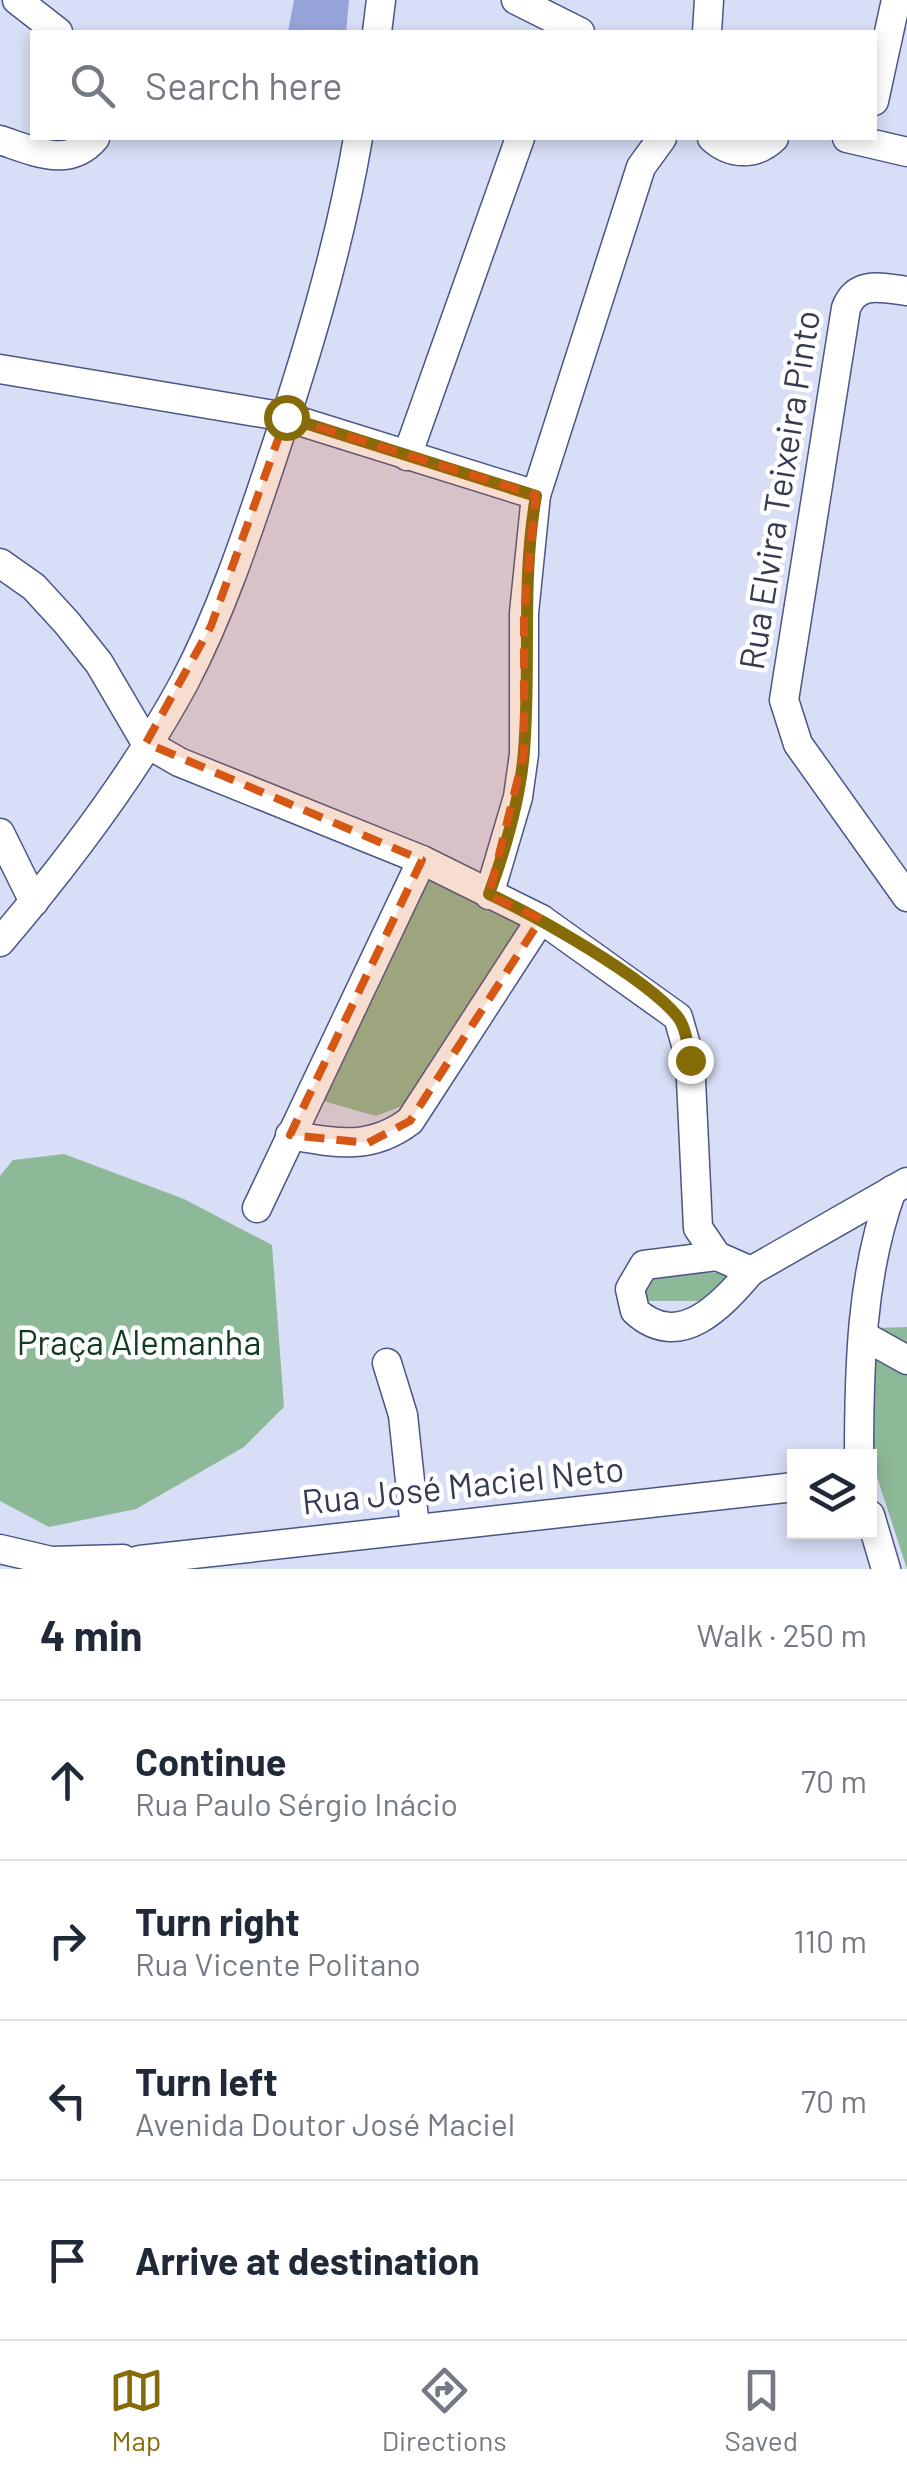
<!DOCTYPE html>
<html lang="en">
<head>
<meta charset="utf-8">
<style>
	:root { --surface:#fff; --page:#f2f2f3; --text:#1f2937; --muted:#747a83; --line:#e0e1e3; --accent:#856c08 }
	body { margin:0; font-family:Barlow,sans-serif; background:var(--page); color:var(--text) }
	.controls { position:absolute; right:30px; bottom:30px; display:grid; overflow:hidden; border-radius:0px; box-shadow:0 5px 15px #0003 }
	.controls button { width:90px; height:90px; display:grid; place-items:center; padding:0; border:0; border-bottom:2px solid var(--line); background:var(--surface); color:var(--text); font:50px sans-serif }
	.stop { position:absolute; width:30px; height:30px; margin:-22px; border:8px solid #856c08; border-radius:50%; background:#fff }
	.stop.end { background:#856c08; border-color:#fff; box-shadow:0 2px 10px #0008 }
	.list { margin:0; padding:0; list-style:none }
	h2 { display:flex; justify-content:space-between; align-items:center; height:130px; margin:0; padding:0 40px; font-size:42px }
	h2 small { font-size:32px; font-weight:400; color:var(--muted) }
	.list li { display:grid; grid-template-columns:65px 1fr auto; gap:30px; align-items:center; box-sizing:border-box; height:160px; padding:0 40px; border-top:2px solid var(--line) }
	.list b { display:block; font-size:38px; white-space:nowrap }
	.list p { margin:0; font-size:32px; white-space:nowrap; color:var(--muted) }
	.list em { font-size:32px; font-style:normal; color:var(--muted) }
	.icon { flex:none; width:55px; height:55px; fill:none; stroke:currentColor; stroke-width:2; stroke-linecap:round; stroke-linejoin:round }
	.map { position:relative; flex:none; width:907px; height:1569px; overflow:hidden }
	.search { position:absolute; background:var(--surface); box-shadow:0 5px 15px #0003; left:30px; right:30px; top:30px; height:110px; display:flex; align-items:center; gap:25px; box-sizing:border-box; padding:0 35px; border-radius:0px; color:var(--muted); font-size:38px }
	.sheet { height:770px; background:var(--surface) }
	nav { display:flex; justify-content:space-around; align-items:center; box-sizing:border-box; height:140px; border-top:2px solid var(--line); background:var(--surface); font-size:28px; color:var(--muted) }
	nav a { display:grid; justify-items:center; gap:5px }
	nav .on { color:var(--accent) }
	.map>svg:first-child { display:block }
</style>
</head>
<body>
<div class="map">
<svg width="907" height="1569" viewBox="0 0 907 1569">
	<rect width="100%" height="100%" fill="#d7def5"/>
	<g fill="#8eb998">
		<polygon points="429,880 523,923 418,1100 376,1116 323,1101"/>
		<polygon points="64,1154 184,1199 272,1245 284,1407 244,1447 136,1509 49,1527 0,1501 0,1176 13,1160"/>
		<polygon points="727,1272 722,1301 648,1301 640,1276"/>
		<polygon points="907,1327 907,1569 862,1431 878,1328"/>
	</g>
	<polygon fill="#96a4d9" points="294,0 349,0 346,32 288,32"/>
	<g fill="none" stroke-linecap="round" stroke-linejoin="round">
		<defs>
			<g id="minor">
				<polyline points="17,0 58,32"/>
				<polyline points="516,0 580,32"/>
				<polyline points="377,32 381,0"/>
				<polyline points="707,32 709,0"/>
				<polyline points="874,101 896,0"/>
				<path d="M 712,138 C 731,155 755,156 774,138"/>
				<polyline points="847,138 907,152"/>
				<path d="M 0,140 C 33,151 69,169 95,138"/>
				<path d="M 907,291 C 882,288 857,280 846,308 L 784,700 L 798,744 L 907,897"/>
				<polyline points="0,369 286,417 536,495"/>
				<polyline points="407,456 520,138"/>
				<polyline points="0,563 34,587 67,623 99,663 146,743 179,762 422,860 541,919 678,1017 690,1059 698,1228 717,1256 751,1271 907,1182"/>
				<polyline points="0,833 34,902"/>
				<polyline points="489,895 518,797 524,754 524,613 536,495 641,167 662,138"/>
				<path d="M 0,942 C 68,862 135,774 185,681 C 220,614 245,540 269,468 C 305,360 339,250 358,138"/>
				<path d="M 290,1135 C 336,1143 370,1151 410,1121 L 541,919"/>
				<polyline points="257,1208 422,860"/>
				<path d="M 717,1256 L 644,1265 L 630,1289 L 635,1311 C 680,1352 722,1305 751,1271"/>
				<polyline points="864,1336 907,1360"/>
				<polyline points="387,1363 403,1415 415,1528"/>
				<path d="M 859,1456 C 859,1368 861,1274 892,1190"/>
				<polyline points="870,1515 886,1569"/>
				<polyline points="0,1549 51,1561 123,1559"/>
				<polyline points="105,1569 140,1560 794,1487"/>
			</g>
		</defs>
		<use href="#minor" stroke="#4a5686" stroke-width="31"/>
		<use href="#minor" stroke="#fff" stroke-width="28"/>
	</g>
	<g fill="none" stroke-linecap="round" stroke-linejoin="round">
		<path stroke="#856c08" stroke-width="12" d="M 286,417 L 536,496 C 521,581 531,665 524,751 C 520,801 506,848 489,894 C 536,916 645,977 677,1016 C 686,1027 688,1046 690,1060"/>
	</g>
	<path fill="#d65613" fill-opacity="0.2" stroke="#d65613" stroke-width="8" stroke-dasharray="20 12" stroke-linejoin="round" d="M 286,417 L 536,495 L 524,613 L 524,754 L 489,895 L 541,919 L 410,1121 L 368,1143 L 290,1135 L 422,860 L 146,743 L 211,626 Z"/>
	<g text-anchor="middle" stroke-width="9" stroke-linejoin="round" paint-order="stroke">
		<g font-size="35" fill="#353b52" stroke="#fff">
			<text transform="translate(780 490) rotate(-81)" y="12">Rua Elvira Teixeira Pinto</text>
			<text transform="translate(463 1486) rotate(-6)" y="12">Rua José Maciel Neto</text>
		</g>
		<g font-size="35" fill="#123c21" stroke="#fff">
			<text x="139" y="1355">Praça Alemanha</text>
		</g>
	</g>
</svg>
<div class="controls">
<button><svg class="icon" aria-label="layers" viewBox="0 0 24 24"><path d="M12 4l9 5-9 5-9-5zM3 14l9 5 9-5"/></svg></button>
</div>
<div class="stop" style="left:286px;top:417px"></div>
<div class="stop end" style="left:690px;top:1060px"></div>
<div class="search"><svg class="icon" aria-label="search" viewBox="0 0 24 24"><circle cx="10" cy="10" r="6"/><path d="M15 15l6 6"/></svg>Search here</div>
</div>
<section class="sheet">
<h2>4 min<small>Walk · 250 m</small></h2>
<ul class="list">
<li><svg class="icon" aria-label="ahead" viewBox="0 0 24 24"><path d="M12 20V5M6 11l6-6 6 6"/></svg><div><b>Continue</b><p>Rua Paulo Sérgio Inácio</p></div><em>70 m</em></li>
<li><svg class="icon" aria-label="right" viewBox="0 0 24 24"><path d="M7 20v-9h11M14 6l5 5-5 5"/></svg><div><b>Turn right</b><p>Rua Vicente Politano</p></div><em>110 m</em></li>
<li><svg class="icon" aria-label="left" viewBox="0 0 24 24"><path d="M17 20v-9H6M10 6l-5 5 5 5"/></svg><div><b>Turn left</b><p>Avenida Doutor José Maciel</p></div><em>70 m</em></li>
<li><svg class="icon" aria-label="arrive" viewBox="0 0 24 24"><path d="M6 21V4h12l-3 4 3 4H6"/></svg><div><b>Arrive at destination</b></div></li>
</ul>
</section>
<nav>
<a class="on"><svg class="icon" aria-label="map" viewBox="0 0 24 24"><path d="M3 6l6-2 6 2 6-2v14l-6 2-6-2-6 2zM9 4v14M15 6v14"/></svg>Map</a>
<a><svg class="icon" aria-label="directions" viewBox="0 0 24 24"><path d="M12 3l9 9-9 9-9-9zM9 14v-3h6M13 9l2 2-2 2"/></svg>Directions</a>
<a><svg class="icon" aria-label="saved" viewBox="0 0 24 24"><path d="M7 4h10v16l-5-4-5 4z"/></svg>Saved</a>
</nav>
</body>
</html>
